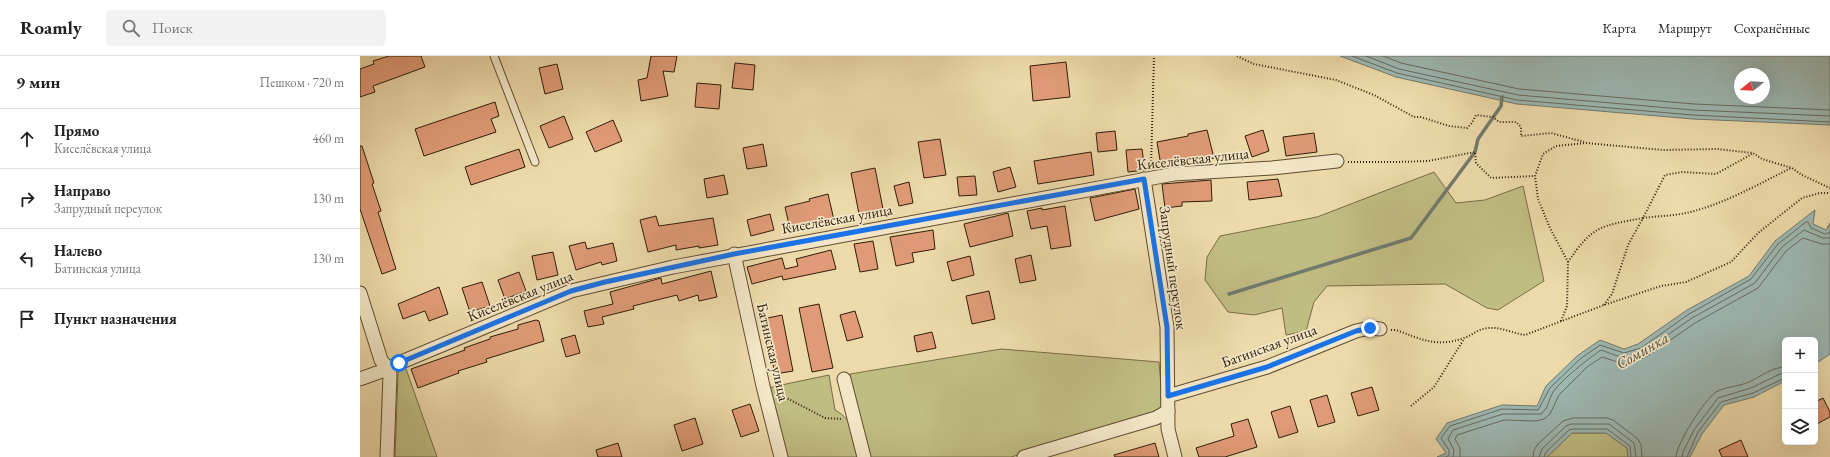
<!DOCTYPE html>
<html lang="ru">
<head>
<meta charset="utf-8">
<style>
	:root { --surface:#fff; --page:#f2f2f2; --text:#222; --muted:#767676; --line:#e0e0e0 }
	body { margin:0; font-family:"EB Garamond",serif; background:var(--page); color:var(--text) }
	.controls { position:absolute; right:12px; bottom:12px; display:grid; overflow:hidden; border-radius:6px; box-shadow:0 4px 16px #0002 }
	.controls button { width:36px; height:36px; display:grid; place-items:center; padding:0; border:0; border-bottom:1px solid var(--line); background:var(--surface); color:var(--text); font:20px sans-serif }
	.compass { position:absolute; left:1374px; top:12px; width:36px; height:36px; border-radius:50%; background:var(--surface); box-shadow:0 4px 16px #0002; rotate:252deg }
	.stop { position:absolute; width:12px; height:12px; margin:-9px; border:3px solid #1a73e8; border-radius:50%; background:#fff }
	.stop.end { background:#1a73e8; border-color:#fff; box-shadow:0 1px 4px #0008 }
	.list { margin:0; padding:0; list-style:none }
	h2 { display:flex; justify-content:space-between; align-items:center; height:52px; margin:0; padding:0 16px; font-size:17px }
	h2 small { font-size:13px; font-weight:400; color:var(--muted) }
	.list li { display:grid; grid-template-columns:26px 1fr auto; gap:12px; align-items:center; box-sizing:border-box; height:60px; padding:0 16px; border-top:1px solid var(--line) }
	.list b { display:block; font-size:15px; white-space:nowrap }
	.list p { margin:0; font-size:13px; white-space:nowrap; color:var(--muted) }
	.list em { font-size:13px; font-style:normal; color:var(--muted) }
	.icon { flex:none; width:22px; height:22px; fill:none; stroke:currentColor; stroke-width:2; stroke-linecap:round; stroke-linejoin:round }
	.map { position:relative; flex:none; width:1470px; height:401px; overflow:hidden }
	header { display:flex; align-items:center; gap:24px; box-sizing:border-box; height:56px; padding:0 20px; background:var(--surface); border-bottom:1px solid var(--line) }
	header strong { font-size:19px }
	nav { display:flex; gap:22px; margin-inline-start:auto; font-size:14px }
	.search { width:280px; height:36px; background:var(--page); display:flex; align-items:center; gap:10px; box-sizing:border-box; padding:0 14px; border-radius:6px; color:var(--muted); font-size:15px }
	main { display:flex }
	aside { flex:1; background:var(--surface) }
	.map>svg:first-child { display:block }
</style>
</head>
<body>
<header>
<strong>Roamly</strong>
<div class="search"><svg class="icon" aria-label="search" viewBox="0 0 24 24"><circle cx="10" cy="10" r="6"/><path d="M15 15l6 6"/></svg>Поиск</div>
<nav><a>Карта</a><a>Маршрут</a><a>Сохранённые</a></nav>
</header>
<main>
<aside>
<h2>9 мин<small>Пешком · 720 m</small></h2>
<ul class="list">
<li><svg class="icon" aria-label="ahead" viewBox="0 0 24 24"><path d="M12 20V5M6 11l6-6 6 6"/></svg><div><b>Прямо</b><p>Киселёвская улица</p></div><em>460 m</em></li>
<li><svg class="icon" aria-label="right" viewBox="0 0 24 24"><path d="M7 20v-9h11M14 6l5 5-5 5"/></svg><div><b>Направо</b><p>Запрудный переулок</p></div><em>130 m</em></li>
<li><svg class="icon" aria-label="left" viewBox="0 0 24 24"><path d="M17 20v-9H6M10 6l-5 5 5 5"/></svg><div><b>Налево</b><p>Батинская улица</p></div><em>130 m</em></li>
<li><svg class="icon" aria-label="arrive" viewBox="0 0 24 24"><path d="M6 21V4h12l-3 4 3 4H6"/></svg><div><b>Пункт назначения</b></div></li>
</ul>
</aside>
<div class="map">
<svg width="1470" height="401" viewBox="0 0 1470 401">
	<rect width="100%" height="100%" fill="#eddaaa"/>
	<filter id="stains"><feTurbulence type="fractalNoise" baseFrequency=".005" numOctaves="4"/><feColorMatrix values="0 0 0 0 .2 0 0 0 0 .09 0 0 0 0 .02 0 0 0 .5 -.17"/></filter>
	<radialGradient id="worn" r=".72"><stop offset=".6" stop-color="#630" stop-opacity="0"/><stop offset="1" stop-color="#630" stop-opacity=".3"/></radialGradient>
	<g fill="#c0bd83" stroke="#786d45">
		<polygon points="1074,116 1096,147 1125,144 1163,130 1184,225 1138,254 1127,252 1085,228 967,230 954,246 946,275 926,279 922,252 894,259 868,256 845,224 847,201 860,180 957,161"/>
		<polygon points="641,293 799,306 803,354 795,360 651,401 507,401 495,355 490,318"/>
		<polygon points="45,310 77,401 35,401 38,317"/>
		<path d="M 469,319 L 475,354 C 495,365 495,381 501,401 L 423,401 L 407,336 L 412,331 Z"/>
		<polygon points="1212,377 1246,377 1267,392 1268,401 1187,401"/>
	</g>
	<g fill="#9db8b3" stroke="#727a6e" fill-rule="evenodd">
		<path d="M 980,0 L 1470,0 L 1470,69 L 1333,63 L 1157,48 L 1036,21 ZM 1380,18 L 1404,18 L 1404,42 L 1380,42 Z"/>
		<polygon points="1455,154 1453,168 1466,174 1470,167 1470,298 1455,308 1455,284 1425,284 1425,325 1394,341 1364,349 1342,378 1330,401 1268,401 1267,392 1246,377 1212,377 1187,401 1077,401 1086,397 1076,383 1087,367 1142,349 1177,350 1186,330 1217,300 1240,284 1264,293 1278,288 1327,254 1389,220 1415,185"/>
	</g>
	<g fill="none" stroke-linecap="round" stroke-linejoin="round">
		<g stroke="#676a5d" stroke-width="1">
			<polyline points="992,0 1037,17 1157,44 1333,59 1470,66"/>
			<polyline points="1006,0 1039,13 1158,39 1333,54 1470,60"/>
			<polyline points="1023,0 1041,7 1159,33 1334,48 1470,54"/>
			<polyline points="1086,401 1089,399 1089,394 1081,382 1090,370 1142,353 1178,354 1190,332 1220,303 1240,289 1264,297 1281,292 1329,258 1391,223 1418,188 1446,166 1448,166 1451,172 1465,178 1470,176"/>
			<path d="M 1093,401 L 1094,394 L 1088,383 L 1093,374 L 1143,358 L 1181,358 C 1188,353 1189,343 1193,336 C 1202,323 1228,303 1241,294 L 1263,302 L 1283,296 L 1332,262 L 1395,227 L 1422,191 L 1444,174 L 1463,182 L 1470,182"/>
			<polyline points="1100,401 1100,392 1095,383 1097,379 1144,364 1176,365 1184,363 1190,358 1199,339 1227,311 1242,301 1264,308 1286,301 1335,267 1398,232 1426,195 1443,182 1462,188 1470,188"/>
			<polyline points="1173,401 1174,394 1178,388 1203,365 1213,362 1247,362 1253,364 1278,383 1281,389 1282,401"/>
			<polyline points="1179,401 1182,393 1206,370 1211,368 1249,368 1274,387 1276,401"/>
			<polyline points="1184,401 1186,396 1209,374 1213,373 1247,373 1270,390 1271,401"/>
			<path d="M 1316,401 C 1316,388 1345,343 1356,336 C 1366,330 1380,331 1391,325 C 1401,320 1413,311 1425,311"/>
			<polyline points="1322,401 1323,396 1334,374 1358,342 1391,332 1420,318 1425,317"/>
			<polyline points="1327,401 1338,376 1361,346 1393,337 1425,322"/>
		</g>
		<polyline stroke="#727a6e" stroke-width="3.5" points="869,238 1051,182 1115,96 1118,83 1141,50 1142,41"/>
	</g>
	<g fill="#df9b77" stroke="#311d07">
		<polygon points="29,0 61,0 65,11 13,30 15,36 0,41 0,13 14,8 13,5"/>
		<polygon points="291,0 317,0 314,16 303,15 308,40 281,45 278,24 287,22"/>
		<polygon points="706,6 710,41 673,45 670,10"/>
		<polygon points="375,7 395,9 393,34 372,32"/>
		<polygon points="197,8 203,33 185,38 179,12"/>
		<polygon points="337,27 361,29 359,53 335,51"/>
		<polygon points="135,46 139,60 131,63 136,76 64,100 55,73"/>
		<polygon points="204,60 213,83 189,92 180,70"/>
		<polygon points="253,64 262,85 235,96 226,76"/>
		<polygon points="847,74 854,102 834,107 834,104 801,110 797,86 828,80 828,78"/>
		<polygon points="903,74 909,95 892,101 885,80"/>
		<polygon points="755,75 757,94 738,96 736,77"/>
		<polygon points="954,77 957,96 926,100 923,81"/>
		<polygon points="580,83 586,119 564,122 558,86"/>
		<polygon points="403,88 407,110 387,113 383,92"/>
		<polygon points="0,90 2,90 14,127 12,128 21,155 18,156 36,213 22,218 0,153"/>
		<polygon points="159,93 165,111 111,129 105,111"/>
		<polygon points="782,93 785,114 768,116 766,94"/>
		<polygon points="731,96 734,119 678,128 674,105"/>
		<polygon points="650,111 656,131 638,136 633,116"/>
		<polygon points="515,112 523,153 499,158 491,117"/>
		<polygon points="364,119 368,138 347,142 344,123"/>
		<polygon points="615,120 617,139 599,140 597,121"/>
		<polygon points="918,123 922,140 889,144 887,126"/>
		<polygon points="851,124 852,145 822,146 822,150 805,152 802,128"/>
		<polygon points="549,126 553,147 539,150 534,130"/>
		<polygon points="775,133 779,153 735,165 730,142"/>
		<polygon points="468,138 474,164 430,173 425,151 450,145 449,143"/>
		<polygon points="705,150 711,190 691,193 687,170 671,173 667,155 682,152 682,154"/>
		<polygon points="648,157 653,180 610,191 604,168"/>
		<polygon points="410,158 414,174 391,180 387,164"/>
		<polygon points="296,160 299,170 353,162 358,189 339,192 339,190 316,194 316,189 288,196 280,164"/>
		<polygon points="573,174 575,193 552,197 554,206 536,210 530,181"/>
		<polygon points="513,185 518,213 500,216 494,188"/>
		<polygon points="225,186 227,193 253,187 257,205 242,209 241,206 216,214 209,190"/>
		<polygon points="471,194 476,213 423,224 422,220 392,228 387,211 422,202 425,213 438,210 436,203"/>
		<polygon points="193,196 198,219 177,224 172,200"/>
		<polygon points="671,199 676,224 660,227 655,203"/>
		<polygon points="610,200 614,219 592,225 587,206"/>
		<polygon points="351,215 357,241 339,245 338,239 319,245 317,239 273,250 274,253 242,261 244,268 228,271 224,255 253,248 250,236 301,222 302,228"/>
		<polygon points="159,216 166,235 145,243 138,224"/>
		<polygon points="122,226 130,250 110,256 102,232"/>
		<polygon points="79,231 88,258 69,265 65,255 43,263 38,248"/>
		<polygon points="629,235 635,263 612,268 606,240"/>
		<polygon points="459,248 473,312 452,316 439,252"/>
		<polygon points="495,255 503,281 487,285 480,259"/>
		<polygon points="422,259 433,315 415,318 403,263"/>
		<polygon points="176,264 179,265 184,285 126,303 127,306 98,315 99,317 58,332 51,313 105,294 104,292 130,283 130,281 158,273 158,269"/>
		<polygon points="572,276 576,292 557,296 554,280"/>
		<polygon points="215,279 220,297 206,301 201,283"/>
		<polygon points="1012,331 1019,354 998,360 991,337"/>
		<polygon points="967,339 975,366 958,371 950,344"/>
		<polygon points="1463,342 1470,356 1470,361 1455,369 1455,346"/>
		<polygon points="390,348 399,375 381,381 372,354"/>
		<polygon points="930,350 938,376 919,382 911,356"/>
		<polygon points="335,362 343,388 322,395 314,369"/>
		<polygon points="888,363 897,391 865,401 839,401 836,392 874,380 871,368"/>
		<polygon points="1381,384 1388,401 1362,401 1359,394"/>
		<polygon points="258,387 262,401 238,401 236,394"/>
		<polygon points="795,387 799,401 755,401 754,399"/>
	</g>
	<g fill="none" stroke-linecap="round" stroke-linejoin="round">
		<defs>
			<polyline id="lane" points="134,0 175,106"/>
			<g id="street">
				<polyline points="784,123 807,271 808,373 815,401"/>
				<polyline points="374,198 403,330 421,401"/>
				<polyline points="0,237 21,304 28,313 30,319 27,401"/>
				<polyline points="0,323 28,313 39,307 211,235 313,211 814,118 912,112 977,105"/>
				<polyline points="484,323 504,401"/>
				<polyline points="808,340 907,311 996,275 1010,272 1020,273"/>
				<polyline points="664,401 796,362 808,355"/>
			</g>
		</defs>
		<use href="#lane" stroke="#604c30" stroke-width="9"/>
		<use href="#street" stroke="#604c30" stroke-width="15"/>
		<g stroke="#311d07" stroke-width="2" stroke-dasharray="1 2" stroke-linecap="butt">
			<polyline points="877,0 894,8 976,24 1014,39 1054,61 1061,61 1089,70 1107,72 1112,67 1116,59 1133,61 1139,66 1156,66 1161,71 1161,80 1191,77 1224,86"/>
			<polyline points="988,106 1038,106 1068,105 1115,96 1116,107 1131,122 1175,120"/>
			<polyline points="791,111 794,0"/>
			<path d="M 1208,206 C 1233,169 1241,170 1283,162 L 1305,119 L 1322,116 L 1356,118 L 1392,98"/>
			<path d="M 1244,249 L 1252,238 L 1268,189 L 1283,162 C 1297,160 1312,160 1326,157 C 1362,149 1397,129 1431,112"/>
			<polyline points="1201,265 1207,250 1208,206 1190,172 1178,143 1175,120 1183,98 1196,90 1226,87 1303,94 1357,93 1393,97 1402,103 1432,112 1442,119 1470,132"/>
			<path d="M 1031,274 L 1036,274 C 1061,283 1077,292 1104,282 C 1111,280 1117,274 1123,273 C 1138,269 1151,277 1165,279 L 1244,249 L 1301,230 L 1326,226 L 1371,206 L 1398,177 L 1442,142 L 1460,137 L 1470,137"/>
			<polyline points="417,337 465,362 482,363"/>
			<polyline points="1051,350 1074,331 1104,283"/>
		</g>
		<use href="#lane" stroke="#f3e7c8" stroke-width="7"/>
		<use href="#street" stroke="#f3e7c8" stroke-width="13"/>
	</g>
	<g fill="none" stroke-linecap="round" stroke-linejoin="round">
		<polyline stroke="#1a73e8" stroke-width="5" points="39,307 211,235 245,226 374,198 784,123 807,271 808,340 907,311 996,275 1010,272"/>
	</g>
	<g text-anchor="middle" stroke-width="3.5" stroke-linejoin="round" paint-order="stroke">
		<g font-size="15" fill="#311d07" stroke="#f3e7c8">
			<text transform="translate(833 103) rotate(-6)" y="5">Киселёвская улица</text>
			<text transform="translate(477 163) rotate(-10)" y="5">Киселёвская улица</text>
			<text transform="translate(813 212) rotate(82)" y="5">Запрудный переулок</text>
			<text transform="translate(160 240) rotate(-22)" y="5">Киселёвская улица</text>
			<text transform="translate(909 290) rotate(-20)" y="5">Батинская улица</text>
			<text transform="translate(413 296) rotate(77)" y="5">Батинская улица</text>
		</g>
		<g font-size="16" font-style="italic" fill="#514c3b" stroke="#f3e7c8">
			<text transform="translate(1282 294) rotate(-30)" y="6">Соминка</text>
		</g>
	</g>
	<rect width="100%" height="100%" filter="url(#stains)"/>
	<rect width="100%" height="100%" fill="url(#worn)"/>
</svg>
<div class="controls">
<button>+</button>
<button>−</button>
<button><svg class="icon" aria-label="layers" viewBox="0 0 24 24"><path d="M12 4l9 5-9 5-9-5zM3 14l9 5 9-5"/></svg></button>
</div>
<svg class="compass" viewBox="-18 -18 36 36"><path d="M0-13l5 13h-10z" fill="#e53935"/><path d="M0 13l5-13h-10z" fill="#767676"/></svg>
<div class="stop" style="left:39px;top:307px"></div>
<div class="stop end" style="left:1010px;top:272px"></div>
</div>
</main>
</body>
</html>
